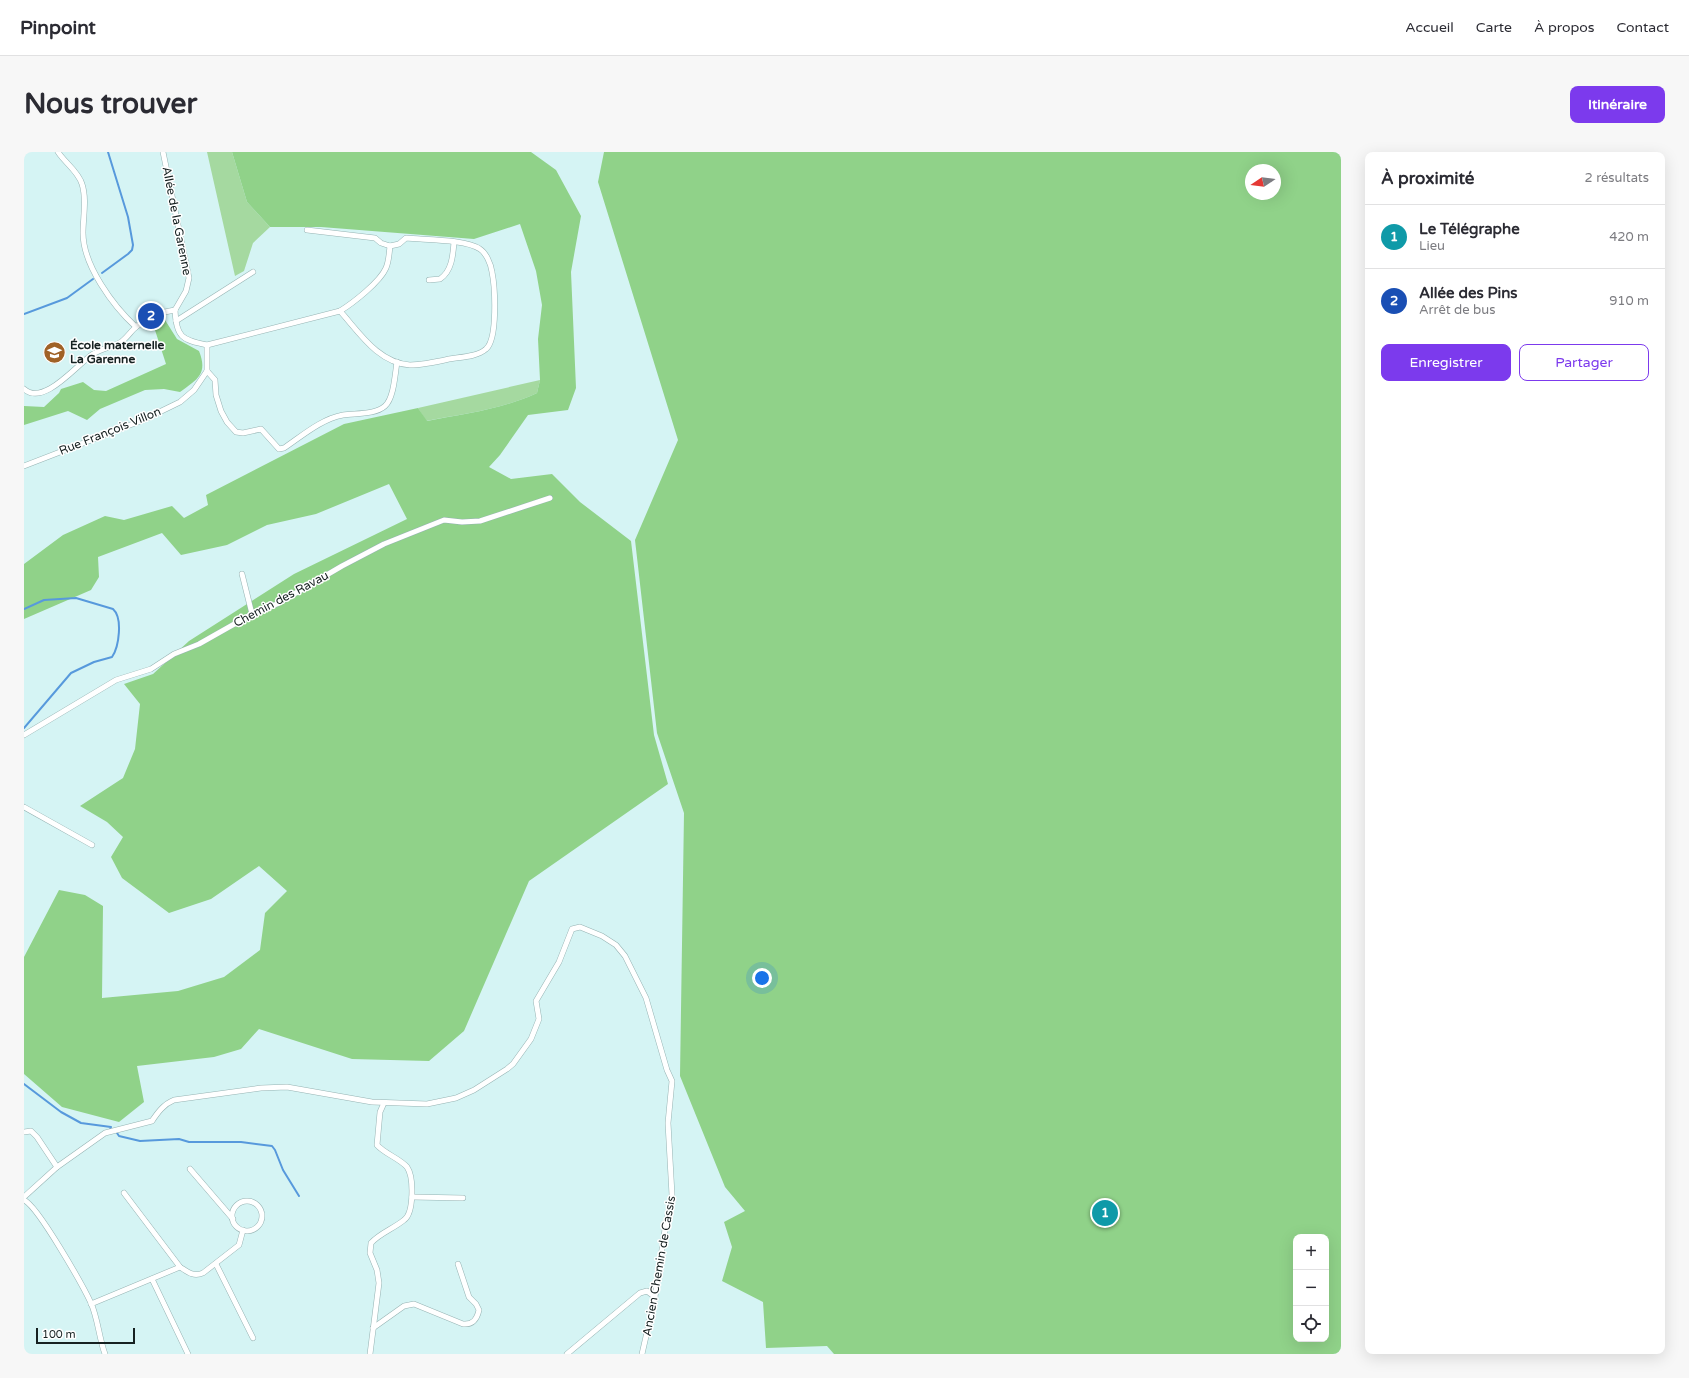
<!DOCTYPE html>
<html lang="fr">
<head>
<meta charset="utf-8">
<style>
	:root { --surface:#fff; --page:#f7f7f7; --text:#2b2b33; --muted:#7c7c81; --line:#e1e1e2; --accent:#7c3aed }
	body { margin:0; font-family:"Varela Round",sans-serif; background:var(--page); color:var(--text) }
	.controls { position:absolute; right:12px; bottom:12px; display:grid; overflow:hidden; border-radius:8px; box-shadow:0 4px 16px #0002 }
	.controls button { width:36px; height:36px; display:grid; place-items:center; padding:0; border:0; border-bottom:1px solid var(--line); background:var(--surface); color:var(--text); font:20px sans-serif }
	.compass { position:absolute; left:1221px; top:12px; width:36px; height:36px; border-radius:50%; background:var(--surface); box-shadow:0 4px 16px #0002; rotate:257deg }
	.scale { position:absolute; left:12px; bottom:10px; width:99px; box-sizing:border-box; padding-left:4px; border:2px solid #162121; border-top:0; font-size:11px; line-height:14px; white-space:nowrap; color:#162121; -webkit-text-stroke:3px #fff; paint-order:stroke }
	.you { position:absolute; left:738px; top:826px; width:14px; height:14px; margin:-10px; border:3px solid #fff; border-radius:50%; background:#1a73e8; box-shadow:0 0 0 6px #1a73e833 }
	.badge { display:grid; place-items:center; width:26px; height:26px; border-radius:50%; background:var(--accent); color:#fff; font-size:13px; font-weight:700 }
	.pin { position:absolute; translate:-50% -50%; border:2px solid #fff; box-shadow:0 1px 4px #0006 }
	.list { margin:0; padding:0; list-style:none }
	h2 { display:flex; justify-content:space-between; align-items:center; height:52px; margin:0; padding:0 16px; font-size:17px }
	h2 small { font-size:13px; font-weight:400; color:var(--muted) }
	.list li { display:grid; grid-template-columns:26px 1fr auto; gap:12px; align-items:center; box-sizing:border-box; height:64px; padding:0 16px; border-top:1px solid var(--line) }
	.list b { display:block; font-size:15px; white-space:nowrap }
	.list p { margin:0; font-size:13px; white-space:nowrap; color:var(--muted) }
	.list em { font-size:13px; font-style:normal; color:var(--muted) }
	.actions { display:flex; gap:8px; padding:12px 16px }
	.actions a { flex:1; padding:9px 0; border:1px solid var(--accent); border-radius:8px; text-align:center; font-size:14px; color:var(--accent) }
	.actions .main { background:var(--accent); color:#fff }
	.icon { flex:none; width:22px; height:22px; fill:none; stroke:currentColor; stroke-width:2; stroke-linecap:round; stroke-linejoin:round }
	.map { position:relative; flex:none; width:1317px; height:1202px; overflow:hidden; border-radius:8px }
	header { display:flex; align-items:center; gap:24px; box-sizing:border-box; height:56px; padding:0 20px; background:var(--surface); border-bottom:1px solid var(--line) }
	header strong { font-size:19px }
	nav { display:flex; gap:22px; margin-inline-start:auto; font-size:14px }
	.intro { display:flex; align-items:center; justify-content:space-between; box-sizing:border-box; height:96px; padding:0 24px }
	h1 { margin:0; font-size:28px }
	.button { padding:10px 18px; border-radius:8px; background:var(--accent); color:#fff; font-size:14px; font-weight:700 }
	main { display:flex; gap:24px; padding:0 24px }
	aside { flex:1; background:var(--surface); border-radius:8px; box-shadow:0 4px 16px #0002 }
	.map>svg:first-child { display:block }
</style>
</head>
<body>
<header>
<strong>Pinpoint</strong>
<nav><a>Accueil</a><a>Carte</a><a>À propos</a><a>Contact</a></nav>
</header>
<div class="intro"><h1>Nous trouver</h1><a class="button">Itinéraire</a></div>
<main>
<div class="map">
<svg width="1317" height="1202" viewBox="0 0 1317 1202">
	<rect width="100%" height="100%" fill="#d5f4f4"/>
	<g fill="#a5d9a0">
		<polygon points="183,0 208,0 223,50 246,75 229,91 220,119 211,124"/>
		<path d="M 516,228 L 513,241 C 479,257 440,262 402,269 L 394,256 Z"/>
	</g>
	<g fill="#90d289" fill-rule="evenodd">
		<path d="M 208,0 L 507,0 L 532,18 L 557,64 L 547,120 L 552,236 L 544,258 L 504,263 L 476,303 L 465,315 L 487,327 L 528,322 L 556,350 L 607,389 L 630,583 L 644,632 L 505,729 L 440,879 L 405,909 L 328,907 L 235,877 L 217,897 L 190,905 L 113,914 L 120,950 L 95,970 L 38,955 L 0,922 L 0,805 L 35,738 L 61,743 L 79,754 L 78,846 L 154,839 L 200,825 L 236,798 L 241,761 L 263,739 L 235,714 L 187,747 L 145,761 L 98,726 L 87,705 L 99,685 L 83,670 L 56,654 L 99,626 L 111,597 L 116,552 L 100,532 L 129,522 L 165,489 L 270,422 L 383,367 L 365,332 L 292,362 L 243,373 L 203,393 L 157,403 L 138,381 L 74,405 L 75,425 L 67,438 L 0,467 L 0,412 L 39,383 L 81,364 L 100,368 L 148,354 L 160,366 L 184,353 L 182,343 L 320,272 L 394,256 L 403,269 C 440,262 479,257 513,241 L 516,228 L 514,187 L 518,153 L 512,119 L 496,72 L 450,87 L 297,75 L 246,75 L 223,50 Z"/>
		<path d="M 580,0 L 1317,0 L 1317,1202 L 810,1202 L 803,1194 L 742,1196 L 739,1150 L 698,1129 L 708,1095 L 700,1070 L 721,1059 L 701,1035 L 656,924 L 660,661 L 633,581 L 611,388 L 654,288 L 574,30 ZM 1227,18 L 1251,18 L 1251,42 L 1227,42 ZM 1272,1085 L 1302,1085 L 1302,1187 L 1272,1187 Z"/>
		<path d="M 141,168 L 153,187 L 175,199 C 184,222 174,227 156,240 L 140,237 L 121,238 L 76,257 L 63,268 L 44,259 L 0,273 L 0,254 L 20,255 L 35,241 L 37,237 L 59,230 L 70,238 L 82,239 L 142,212 L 130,175 Z"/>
	</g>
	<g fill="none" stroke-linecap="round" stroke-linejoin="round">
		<g stroke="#5799dc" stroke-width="2">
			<polyline points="78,121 104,102 108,98 109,93 104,65 84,0"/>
			<polyline points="0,162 43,146 69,127"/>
			<path d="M 0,457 L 20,448 L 52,446 L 89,457 C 99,466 95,495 88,505 L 70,510 L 47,521 L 0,576"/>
			<polyline points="0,932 37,960 57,971 87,975 86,978"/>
			<polyline points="93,981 95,984 116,989 155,987 165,990 217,990 248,994 251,998 259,1018 275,1044"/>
		</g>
		<defs>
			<g id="minor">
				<path d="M 34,0 C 41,11 54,19 58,32 C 63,47 59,65 59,81 C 59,113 89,154 112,175"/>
				<polyline points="139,0 165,126 162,139 151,158"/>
				<polyline points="283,78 351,86 357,91 366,94"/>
				<path d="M 405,128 L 416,127 C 428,119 429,103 430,90"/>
				<path d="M 151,158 C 152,185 158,188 183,193 L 316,159 C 329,151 356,130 362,116 C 365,109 365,102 366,94"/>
				<path d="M 316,159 C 335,180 354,211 386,213 C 399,213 412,210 425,207 C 436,205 453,205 462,197 C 474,187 471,135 468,120 C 467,112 462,101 456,97 C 442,87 400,88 382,86 L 375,92 L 366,94"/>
				<polyline points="152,169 229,120"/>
				<path d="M 183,219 L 191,228 L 192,243 L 197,259 L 203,270 L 212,280 L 219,281 L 237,277 L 255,297 L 260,296 C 278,284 297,267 319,263 C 331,261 351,263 361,254 C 370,246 371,222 373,210"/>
				<path d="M 0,237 C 20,255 53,212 69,202 C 77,197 88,195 97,190 C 103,186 107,179 112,175 C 126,163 134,161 151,158"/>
				<polyline points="0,314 119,268 156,250 170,238 183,219 183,193"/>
				<polyline points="218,422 228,462"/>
				<polyline points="0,583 92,528 127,517 150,502 175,492 228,462 253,452 318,414 360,392 420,368 438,370 456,369 526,346"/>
				<polyline points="0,655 68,693"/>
				<polyline points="0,980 7,979 13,985 33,1015"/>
				<polyline points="166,1017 209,1067"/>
				<polyline points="100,1041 156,1115"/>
				<path d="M 0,1045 L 33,1015 L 81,981 L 128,969 C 134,960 140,952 150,948 L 237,936 L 263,935 L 348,950 L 403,952 L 432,946 L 450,938 L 483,917 L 489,912 L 507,887 L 515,867 L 512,849 L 535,810 L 548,777 L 556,775 L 578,784 L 592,793 L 601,804 L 622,846 L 643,918 L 648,929 L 644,971 L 648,1043 L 641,1077 L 631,1145 L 618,1202"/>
				<polyline points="388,1045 439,1046"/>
				<path d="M 0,1048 C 14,1054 59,1134 67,1151 C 74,1167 75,1186 81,1202"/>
				<circle cx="223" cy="1064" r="15"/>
				<polyline points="192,1112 229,1186"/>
				<polyline points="128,1127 164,1202"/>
				<path d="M 67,1152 L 156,1115 C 164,1120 169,1125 179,1121 L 215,1093 L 219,1078"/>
				<path d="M 349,1176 L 380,1154 L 390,1152 L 439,1172 C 449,1173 453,1167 455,1158 L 452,1152 L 445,1145 L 434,1112"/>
				<path d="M 346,1202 L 355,1131 L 353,1118 L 346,1101 L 347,1091 C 356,1081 369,1077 380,1068 C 390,1061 390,1025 383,1015 C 375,1006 361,1002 353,993 L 356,960 L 360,951"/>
				<polyline points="543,1202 616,1141 623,1139 631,1145"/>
			</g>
		</defs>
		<use href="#minor" stroke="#96b3b3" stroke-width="6"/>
		<use href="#minor" stroke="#fff" stroke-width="5"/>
	</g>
	<defs>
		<symbol id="school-disc" viewBox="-11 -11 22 22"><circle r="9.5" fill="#a06227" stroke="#fff"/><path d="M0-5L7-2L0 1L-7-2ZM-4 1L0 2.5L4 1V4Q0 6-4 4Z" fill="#fff"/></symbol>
	</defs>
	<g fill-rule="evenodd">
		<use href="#school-disc" x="18" y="188" width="25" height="25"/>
	</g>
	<g text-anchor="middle" stroke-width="3" stroke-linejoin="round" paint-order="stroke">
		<g font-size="12" fill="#162121" stroke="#fff">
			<text transform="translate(153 69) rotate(79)" y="4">Allée de la Garenne</text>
			<text transform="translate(86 279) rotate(-22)" y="4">Rue François Villon</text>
			<text transform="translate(257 447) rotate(-28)" y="4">Chemin des Ravau</text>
			<text transform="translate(635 1114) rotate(-80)" y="4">Ancien Chemin de Cassis</text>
		</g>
		<g font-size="12" font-weight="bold" fill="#162121" stroke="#fff" text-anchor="start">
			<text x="46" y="197">École maternelle<tspan x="46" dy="14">La Garenne</tspan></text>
		</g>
	</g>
</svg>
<div class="controls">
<button>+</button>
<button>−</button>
<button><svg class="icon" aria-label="locate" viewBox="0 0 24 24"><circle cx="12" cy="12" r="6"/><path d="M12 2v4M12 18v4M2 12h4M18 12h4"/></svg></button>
</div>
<svg class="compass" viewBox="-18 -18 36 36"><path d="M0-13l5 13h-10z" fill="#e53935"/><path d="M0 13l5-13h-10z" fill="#7c7c81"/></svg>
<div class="scale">100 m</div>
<div class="you"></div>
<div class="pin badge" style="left:1081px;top:1061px;background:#0f9aa8">1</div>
<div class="pin badge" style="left:127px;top:164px;background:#1a4fb4">2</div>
</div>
<aside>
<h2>À proximité<small>2 résultats</small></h2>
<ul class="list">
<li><span class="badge" style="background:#0f9aa8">1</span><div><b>Le Télégraphe</b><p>Lieu</p></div><em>420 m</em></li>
<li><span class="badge" style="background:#1a4fb4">2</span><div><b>Allée des Pins</b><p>Arrêt de bus</p></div><em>910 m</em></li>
</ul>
<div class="actions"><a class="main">Enregistrer</a><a>Partager</a></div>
</aside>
</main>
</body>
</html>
